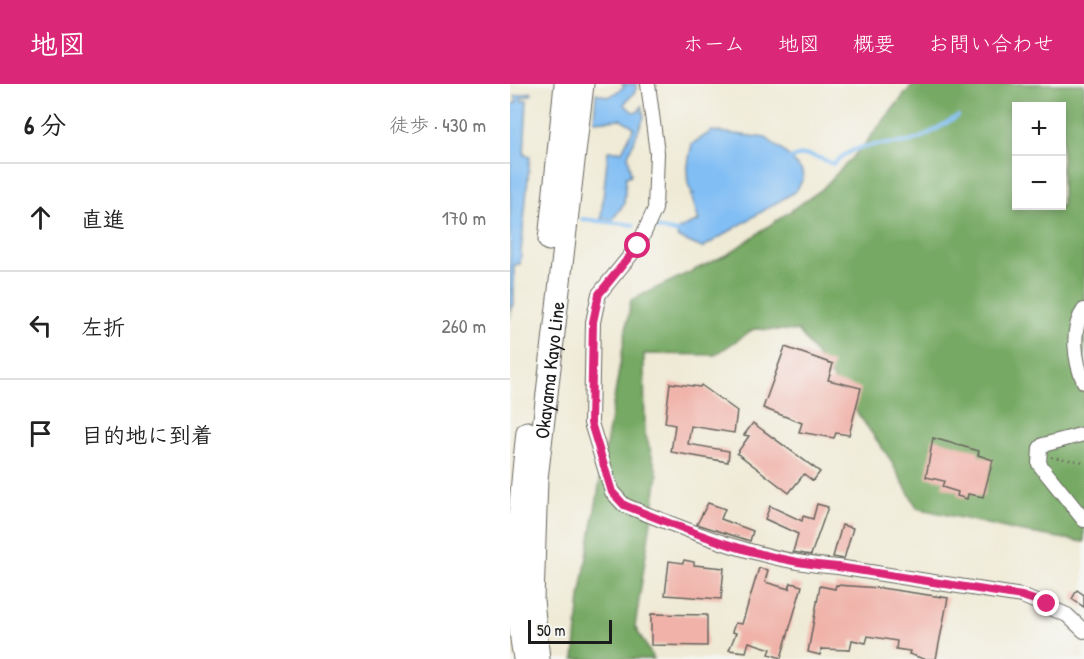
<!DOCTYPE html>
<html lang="ja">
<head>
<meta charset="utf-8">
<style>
	:root { --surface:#fff; --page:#f2f2f2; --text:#222; --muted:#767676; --line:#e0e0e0; --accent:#db2777 }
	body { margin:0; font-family:"Patrick Hand","Klee One",sans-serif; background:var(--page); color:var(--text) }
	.controls { position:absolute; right:18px; top:18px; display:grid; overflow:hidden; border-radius:0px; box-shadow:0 3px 9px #0003 }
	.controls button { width:54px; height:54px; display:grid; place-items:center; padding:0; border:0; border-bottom:2px solid var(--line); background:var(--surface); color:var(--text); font:30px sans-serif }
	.scale { position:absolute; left:18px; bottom:15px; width:84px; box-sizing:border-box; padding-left:6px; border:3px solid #1c1c1c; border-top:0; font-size:16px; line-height:21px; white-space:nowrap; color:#1c1c1c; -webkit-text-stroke:4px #f6f6f2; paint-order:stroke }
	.stop { position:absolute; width:18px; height:18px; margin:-14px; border:4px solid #db2777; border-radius:50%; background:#fff }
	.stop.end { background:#db2777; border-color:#fff; box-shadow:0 2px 6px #0008 }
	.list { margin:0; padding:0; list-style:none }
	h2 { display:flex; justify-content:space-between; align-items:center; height:78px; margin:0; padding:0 24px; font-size:26px }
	h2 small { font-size:20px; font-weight:400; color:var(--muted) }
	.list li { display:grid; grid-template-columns:39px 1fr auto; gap:18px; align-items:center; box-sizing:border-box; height:108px; padding:0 24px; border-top:2px solid var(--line) }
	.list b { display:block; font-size:22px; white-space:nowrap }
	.list em { font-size:20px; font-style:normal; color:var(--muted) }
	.icon { flex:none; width:33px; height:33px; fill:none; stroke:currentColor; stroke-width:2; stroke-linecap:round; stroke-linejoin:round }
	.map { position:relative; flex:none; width:574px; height:575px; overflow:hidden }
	header { display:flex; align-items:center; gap:36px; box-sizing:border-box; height:84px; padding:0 30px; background:var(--accent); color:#fff }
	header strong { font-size:28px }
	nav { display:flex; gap:33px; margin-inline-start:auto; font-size:21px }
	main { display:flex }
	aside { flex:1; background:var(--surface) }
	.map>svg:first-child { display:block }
</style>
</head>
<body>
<header>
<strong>地図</strong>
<nav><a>ホーム</a><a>地図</a><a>概要</a><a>お問い合わせ</a></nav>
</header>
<main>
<aside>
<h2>6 分<small>徒歩 · 430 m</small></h2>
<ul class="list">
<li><svg class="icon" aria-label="ahead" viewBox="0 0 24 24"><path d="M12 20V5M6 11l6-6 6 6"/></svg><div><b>直進</b></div><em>170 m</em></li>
<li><svg class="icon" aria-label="left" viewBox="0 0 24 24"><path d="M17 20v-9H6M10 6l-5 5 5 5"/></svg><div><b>左折</b></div><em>260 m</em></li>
<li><svg class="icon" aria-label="arrive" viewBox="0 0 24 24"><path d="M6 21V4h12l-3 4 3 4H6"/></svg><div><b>目的地に到着</b></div></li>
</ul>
</aside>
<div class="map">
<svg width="574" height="575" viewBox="0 0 574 575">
	<rect width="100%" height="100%" fill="#f6f6f2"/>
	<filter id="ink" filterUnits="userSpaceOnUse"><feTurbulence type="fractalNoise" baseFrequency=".0167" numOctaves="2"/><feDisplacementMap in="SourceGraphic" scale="12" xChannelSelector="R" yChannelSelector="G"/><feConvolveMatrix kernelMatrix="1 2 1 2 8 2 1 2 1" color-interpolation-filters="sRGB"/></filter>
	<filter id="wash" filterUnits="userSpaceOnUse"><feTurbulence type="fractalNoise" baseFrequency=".008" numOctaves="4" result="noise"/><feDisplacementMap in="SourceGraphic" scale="24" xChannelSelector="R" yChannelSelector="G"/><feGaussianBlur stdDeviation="1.35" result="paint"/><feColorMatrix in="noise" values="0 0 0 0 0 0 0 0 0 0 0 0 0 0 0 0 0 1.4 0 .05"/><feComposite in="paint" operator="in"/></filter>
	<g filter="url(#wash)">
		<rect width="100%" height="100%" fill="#efead5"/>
		<path fill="#76a964" stroke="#496240" stroke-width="1.5" fill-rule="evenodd" d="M 403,0 L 574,0 L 574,458 L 508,447 L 407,424 L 378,372 L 289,247 L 244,245 L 205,271 L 134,270 L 135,349 L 148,391 L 125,543 L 144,575 L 64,575 L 70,513 L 121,216 L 218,170 L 312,105 L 353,62 ZM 506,22 L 552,22 L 552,122 L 506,122 Z"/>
		<g fill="#81bef4" stroke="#4e6d88" stroke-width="1.5">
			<polygon points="112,0 127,0 125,8 114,20 123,28 128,28 132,22 134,33 118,71 121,91 116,93 114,120 103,135 91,134 98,67 112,67 124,43 111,35 84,37 86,9 99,13 114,3"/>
			<polygon points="21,8 22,10 11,14 12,17 17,16 14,71 20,72 10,180 4,181 4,221 1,223 0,235 0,21 7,18 5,12"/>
			<path d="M 202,47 L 256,54 L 279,72 L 292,87 L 293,95 L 286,107 L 192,164 L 167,153 L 169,145 L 189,137 L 181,111 L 184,110 C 172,102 179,73 182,60 Z"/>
		</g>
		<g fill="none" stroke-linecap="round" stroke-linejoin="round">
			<g stroke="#81bef4" stroke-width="4">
				<path d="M 279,76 C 295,66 307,73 323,80 C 346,57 368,62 397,58 C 414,55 433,40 448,32"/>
				<polyline points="72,135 124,141"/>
				<polyline points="146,144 172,149"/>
			</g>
		</g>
		<g id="blocks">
			<g fill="#f0b2a9">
				<polygon points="275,263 323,280 318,296 351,304 339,351 326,349 324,354 289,348 292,339 253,324"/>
				<polygon points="160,299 190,303 191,301 227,327 224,349 181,342 178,360 219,367 218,378 161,368 165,341 155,339"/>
				<polygon points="243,339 310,388 303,397 294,390 279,409 227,369 239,352 234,351"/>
				<polygon points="423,354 469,367 468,371 483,376 473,413 458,410 457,415 447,412 448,408 432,403 434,397 416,393"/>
				<polygon points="198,419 215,425 211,435 243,447 240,457 187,440"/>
				<polygon points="307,420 318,423 301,471 283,468 288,450 255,435 260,422 292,437 293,432 303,435"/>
				<polygon points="332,441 343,444 334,475 323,473"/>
				<polygon points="174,476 184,478 184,481 214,484 211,515 155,511 159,477 173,479"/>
				<polygon points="249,484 258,486 255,498 279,505 281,499 292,502 271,574 259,570 261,565 239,558 236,568 219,566 226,549 222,548 225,539 232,540"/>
				<polygon points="326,501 371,504 438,514 426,575 414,575 399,570 400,567 386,565 387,557 358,552 356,559 342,556 340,566 311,565 310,571 298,568 310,502 325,505"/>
				<polygon points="567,506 574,511 574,523 562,515"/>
				<polygon points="141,530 197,531 197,562 141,561"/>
			</g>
		</g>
	</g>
	<g filter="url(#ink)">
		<use href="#blocks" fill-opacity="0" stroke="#66645d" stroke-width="1.5"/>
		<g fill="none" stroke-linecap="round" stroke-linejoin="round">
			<defs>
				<g id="street">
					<path d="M 138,0 L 147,69 L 145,125 L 128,162 L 89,210 L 83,238 L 81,339 L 102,408 L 114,421 C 183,449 253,478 328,483 L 512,512 L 557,531 L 574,547"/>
					<path d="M 574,226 C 560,245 565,278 574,298"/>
					<polyline points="574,350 533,361 530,364 529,380 574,436"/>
				</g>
				<g id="primary">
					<polyline points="39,156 55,0"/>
					<path d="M 14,575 C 1,501 9,422 17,348"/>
					<path id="s1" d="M 29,575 L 23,516 L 27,395 L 73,0"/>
				</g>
			</defs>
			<use href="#street" stroke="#66645d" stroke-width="16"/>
			<use href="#primary" stroke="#66645d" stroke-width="23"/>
			<polyline stroke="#66645d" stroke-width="2" stroke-dasharray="1.5 4.5" stroke-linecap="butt" points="541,373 574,378"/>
			<use href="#street" stroke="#fff" stroke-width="14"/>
			<use href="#primary" stroke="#fff" stroke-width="21"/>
		</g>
	</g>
	<g fill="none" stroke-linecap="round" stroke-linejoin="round" filter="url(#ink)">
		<path stroke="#db2777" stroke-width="8" d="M 128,162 L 89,210 L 83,238 L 81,339 L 102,408 L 114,421 C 183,449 253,478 328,483 L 512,512 L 537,520"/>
	</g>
	<g text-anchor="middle" stroke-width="4.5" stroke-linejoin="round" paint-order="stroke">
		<g font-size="20" fill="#1c1c1c" stroke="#f6f6f2">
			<text dy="7" stroke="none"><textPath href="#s1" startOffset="290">Okayama Kayo Line</textPath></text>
		</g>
	</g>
</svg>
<div class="controls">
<button>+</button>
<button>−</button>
</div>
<div class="scale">50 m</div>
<div class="stop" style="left:128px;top:162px"></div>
<div class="stop end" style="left:537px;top:520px"></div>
</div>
</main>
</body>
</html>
